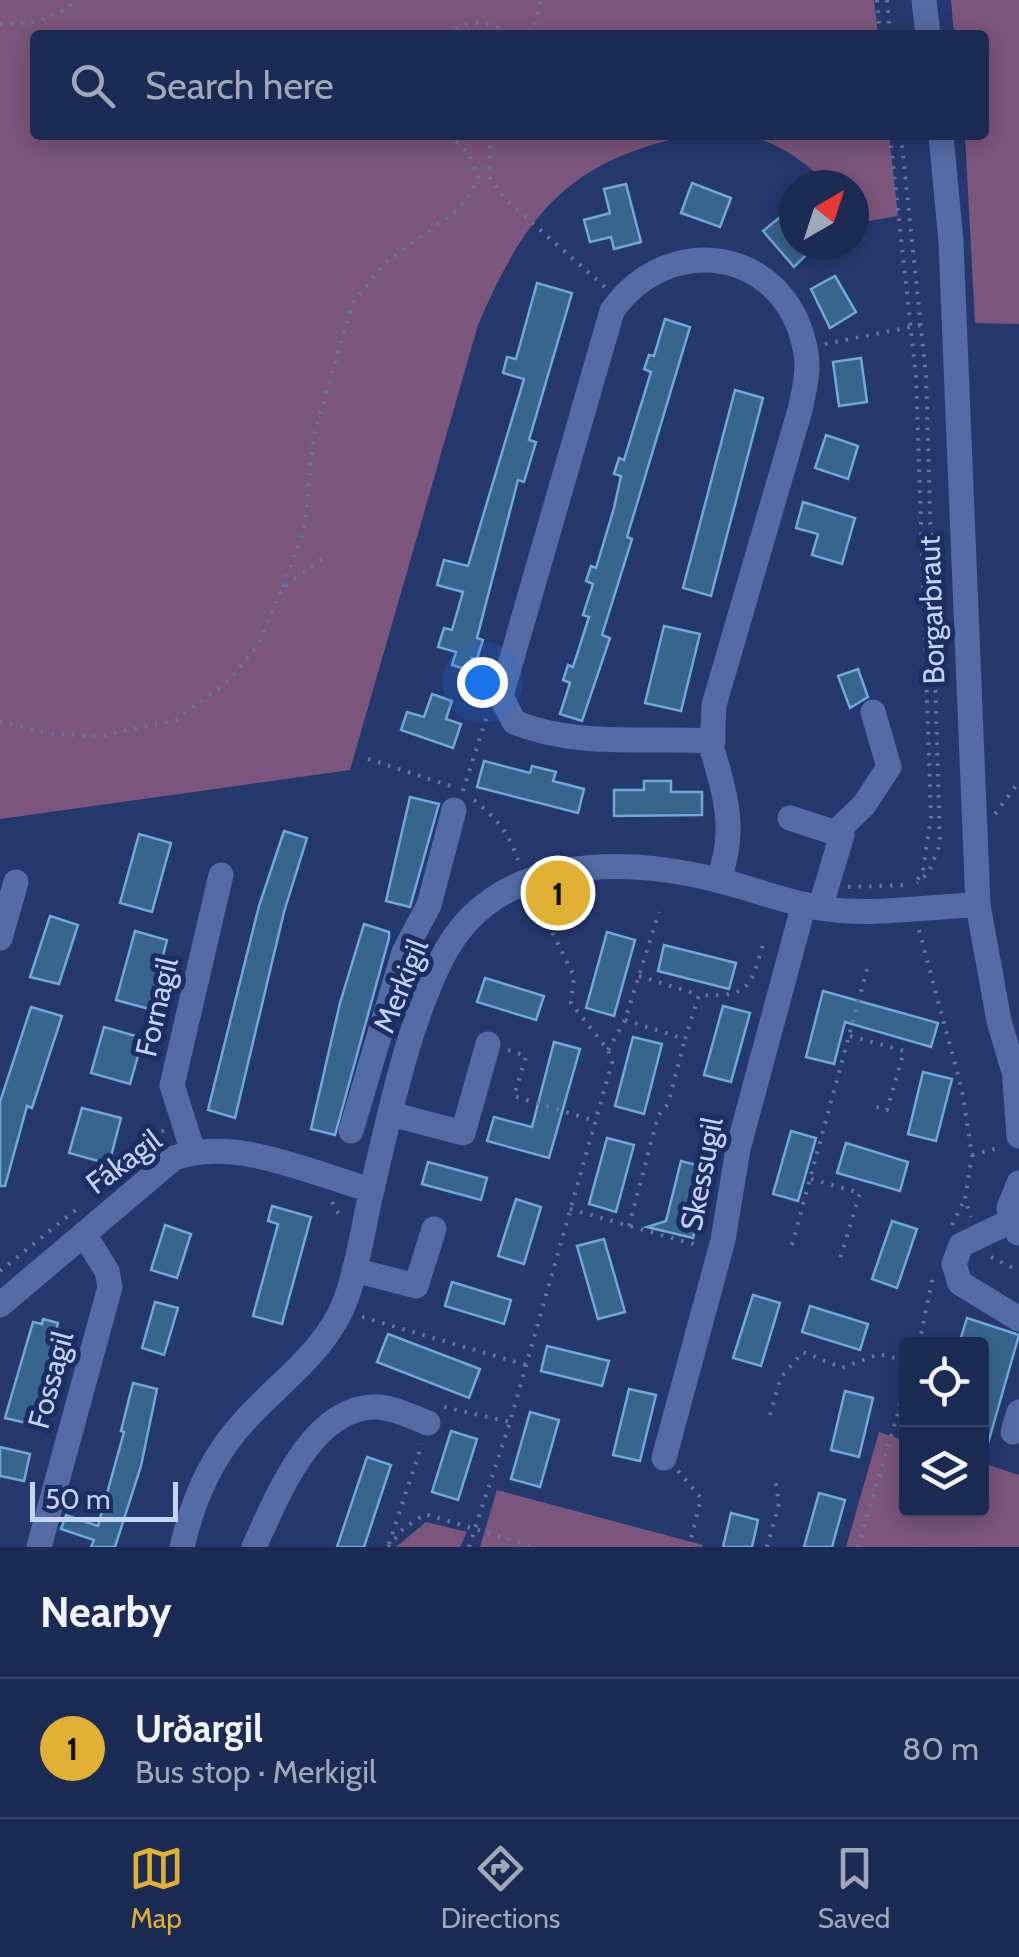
<!DOCTYPE html>
<html lang="en">
<head>
<meta charset="utf-8">
<style>
	:root { --surface:#1c2b53; --page:#29375d; --text:#f1f3f6; --muted:#a0a7b8; --line:#3a476a; --accent:#dfb034 }
	body { margin:0; font-family:Cabin,sans-serif; background:var(--page); color:var(--text) }
	.controls { position:absolute; right:30px; bottom:30px; display:grid; overflow:hidden; border-radius:10px; box-shadow:0 5px 25px #0003 }
	.controls button { width:90px; height:90px; display:grid; place-items:center; padding:0; border:0; border-bottom:2px solid var(--line); background:var(--surface); color:var(--text); font:50px sans-serif }
	.compass { position:absolute; left:779px; top:170px; width:90px; height:90px; border-radius:50%; background:var(--surface); box-shadow:0 5px 25px #0003; rotate:39deg }
	.scale { position:absolute; left:30px; bottom:25px; width:148px; box-sizing:border-box; padding-left:10px; border:5px solid #c5d3f4; border-top:0; font-size:28px; line-height:35px; white-space:nowrap; color:#c5d3f4; -webkit-text-stroke:8px #1c2e64; paint-order:stroke }
	.you { position:absolute; left:482px; top:682px; width:35px; height:35px; margin:-25px; border:8px solid #fff; border-radius:50%; background:#1a73e8; box-shadow:0 0 0 15px #1a73e833 }
	.badge { display:grid; place-items:center; width:65px; height:65px; border-radius:50%; background:var(--accent); color:#111; font-size:32px; font-weight:700 }
	.pin { position:absolute; translate:-50% -50%; border:5px solid #fff; box-shadow:0 2px 10px #0006 }
	.list { margin:0; padding:0; list-style:none }
	h2 { display:flex; justify-content:space-between; align-items:center; height:130px; margin:0; padding:0 40px; font-size:42px }
	h2 small { font-size:32px; font-weight:400; color:var(--muted) }
	.list li { display:grid; grid-template-columns:65px 1fr auto; gap:30px; align-items:center; box-sizing:border-box; height:140px; padding:0 40px; border-top:2px solid var(--line) }
	.list b { display:block; font-size:38px; white-space:nowrap }
	.list p { margin:0; font-size:32px; white-space:nowrap; color:var(--muted) }
	.list em { font-size:32px; font-style:normal; color:var(--muted) }
	.icon { flex:none; width:55px; height:55px; fill:none; stroke:currentColor; stroke-width:2; stroke-linecap:round; stroke-linejoin:round }
	.map { position:relative; flex:none; width:1019px; height:1547px; overflow:hidden }
	.search { position:absolute; background:var(--surface); box-shadow:0 5px 25px #0003; left:30px; right:30px; top:30px; height:110px; display:flex; align-items:center; gap:25px; box-sizing:border-box; padding:0 35px; border-radius:10px; color:var(--muted); font-size:38px }
	.sheet { height:270px; background:var(--surface) }
	nav { display:flex; justify-content:space-around; align-items:center; box-sizing:border-box; height:140px; border-top:2px solid var(--line); background:var(--surface); font-size:28px; color:var(--muted) }
	nav a { display:grid; justify-items:center; gap:5px }
	nav .on { color:var(--accent) }
	.map>svg:first-child { display:block }
</style>
</head>
<body>
<div class="map">
<svg width="1019" height="1547" viewBox="0 0 1019 1547">
	<rect width="100%" height="100%" fill="#26396f"/>
	<g fill="#7c567c">
		<path d="M 0,0 L 874,0 L 878,35 L 35,35 L 35,135 L 692,135 C 568,160 526,214 478,325 L 350,770 L 0,819 Z"/>
		<polygon points="951,0 1019,0 1019,324 975,323 965,135 984,135 984,35 954,35"/>
		<path d="M 742,135 L 889,135 L 898,216 L 863,222 L 854,212 L 854,185 L 828,185 C 805,161 775,140 742,135 Z"/>
		<polygon points="879,1432 906,1441 906,1510 982,1510 982,1463 1019,1475 1019,1547 846,1547"/>
		<polygon points="497,1490 703,1545 702,1547 480,1547"/>
		<polygon points="426,1522 467,1532 460,1547 396,1547"/>
	</g>
	<g fill="#38658d" stroke="#6fa8dc" stroke-width="2.5">
		<polygon points="692,183 731,198 720,227 681,213"/>
		<polygon points="626,184 641,242 614,249 611,237 590,242 584,220 610,213 604,189"/>
		<polygon points="785,213 794,224 794,245 816,245 794,267 763,231"/>
		<polygon points="835,276 856,312 830,328 811,289"/>
		<polygon points="537,283 572,293 529,440 536,442 524,482 518,480 477,638 483,640 477,659 472,658 468,670 452,665 456,652 438,647 444,628 452,630 463,592 437,585 444,560 468,566 524,379 503,373 507,357 516,359"/>
		<polygon points="665,319 690,327 627,537 632,539 602,635 610,638 582,721 560,714 570,683 563,680 568,665 573,667 589,617 583,615 593,584 586,581 591,566 596,568 614,508 621,476 614,474 619,458 624,460 651,372 644,369 649,355 654,356"/>
		<polygon points="861,358 867,402 839,406 833,362"/>
		<polygon points="735,390 763,398 711,596 683,588"/>
		<polygon points="826,435 858,446 848,479 815,468"/>
		<polygon points="803,502 855,518 842,564 812,555 818,534 796,528"/>
		<polygon points="664,626 700,634 681,711 645,703"/>
		<polygon points="858,669 868,697 850,708 838,676"/>
		<polygon points="432,694 452,701 446,719 461,724 453,748 401,730 407,712 424,717"/>
		<polygon points="484,761 530,773 532,766 556,772 553,781 584,789 578,813 477,787"/>
		<polygon points="644,781 671,781 671,792 702,792 702,815 614,816 614,790 644,790"/>
		<polygon points="410,797 439,804 410,907 386,901"/>
		<polygon points="284,831 307,838 284,912 235,1118 208,1110 259,906"/>
		<polygon points="139,834 171,843 152,912 120,903"/>
		<polygon points="50,916 78,925 59,984 30,977"/>
		<polygon points="364,924 389,932 389,938 335,1135 311,1129 340,1003"/>
		<polygon points="135,931 167,940 149,1009 116,1000"/>
		<polygon points="607,932 635,940 614,1016 586,1008"/>
		<polygon points="664,945 736,963 729,989 658,971"/>
		<polygon points="485,978 544,996 536,1020 477,1002"/>
		<polygon points="823,991 938,1023 931,1047 845,1022 834,1064 806,1057"/>
		<polygon points="723,1006 750,1013 731,1082 704,1075"/>
		<polygon points="31,1007 62,1016 32,1108 27,1106 5,1186 0,1186 0,1102"/>
		<polygon points="104,1027 143,1038 130,1084 91,1073"/>
		<polygon points="633,1037 662,1044 644,1114 615,1106"/>
		<polygon points="554,1042 580,1049 549,1158 487,1141 494,1117 532,1127"/>
		<polygon points="923,1072 952,1079 936,1141 908,1134"/>
		<polygon points="82,1108 121,1118 109,1164 69,1153"/>
		<polygon points="791,1131 816,1138 798,1201 773,1194"/>
		<polygon points="607,1138 634,1145 616,1212 589,1204"/>
		<polygon points="846,1143 908,1162 900,1191 837,1173"/>
		<polygon points="681,1161 711,1169 693,1238 647,1227 666,1221"/>
		<polygon points="428,1162 487,1178 481,1200 422,1184"/>
		<polygon points="516,1199 541,1207 524,1264 498,1256"/>
		<polygon points="272,1206 311,1217 282,1324 253,1316 278,1224 268,1221"/>
		<polygon points="892,1221 917,1229 897,1288 872,1279"/>
		<polygon points="165,1225 191,1234 177,1278 151,1270"/>
		<polygon points="604,1239 625,1312 598,1319 577,1246"/>
		<polygon points="452,1282 511,1300 504,1324 445,1306"/>
		<polygon points="753,1295 780,1303 761,1366 733,1358"/>
		<polygon points="155,1302 178,1308 164,1355 142,1348"/>
		<polygon points="810,1306 868,1324 860,1350 802,1332"/>
		<polygon points="967,1318 1019,1335 985,1454 982,1453 982,1344 959,1344"/>
		<polygon points="43,1319 58,1323 35,1418 31,1424 5,1418 33,1322 42,1324"/>
		<polygon points="388,1334 480,1369 469,1398 377,1362"/>
		<polygon points="547,1346 609,1361 602,1386 541,1371"/>
		<polygon points="133,1383 157,1389 141,1466 115,1547 91,1547 94,1540 61,1529 66,1515 98,1526 124,1432 121,1431"/>
		<polygon points="629,1389 656,1395 640,1461 613,1455"/>
		<polygon points="845,1391 873,1398 859,1457 831,1450"/>
		<polygon points="530,1412 559,1420 540,1487 511,1479"/>
		<polygon points="451,1431 477,1439 458,1500 432,1492"/>
		<polygon points="0,1447 30,1454 24,1481 0,1476"/>
		<polygon points="367,1457 391,1465 364,1547 337,1547"/>
		<polygon points="819,1493 845,1500 832,1547 804,1547"/>
		<polygon points="731,1513 758,1520 752,1547 723,1547"/>
	</g>
	<g fill="none" stroke-linecap="round" stroke-linejoin="round">
		<g stroke="#6576a4" stroke-width="4" stroke-dasharray="2.5 8" stroke-linecap="butt">
			<polyline points="877,0 880,35"/>
			<polyline points="887,0 890,35"/>
			<polyline points="0,24 35,22 69,8 73,0"/>
			<path d="M 447,35 C 467,17 491,21 512,35"/>
			<polyline points="532,35 541,0"/>
			<polyline points="491,135 489,176 504,198 605,287"/>
			<polyline points="890,135 916,377 931,817 923,870 914,886"/>
			<polyline points="901,135 926,376 940,844 929,872 917,883"/>
			<polyline points="825,344 921,325"/>
			<polyline points="283,587 304,531 314,434 353,303 386,262 455,212 471,194 478,177 470,156 450,135"/>
			<polyline points="0,722 54,734 102,736 176,720 229,680 257,646 283,587 328,555"/>
			<polyline points="368,759 454,787"/>
			<polyline points="463,791 487,716"/>
			<path d="M 474,800 C 496,818 509,833 518,860"/>
			<polyline points="995,814 1019,782"/>
			<polyline points="848,887 908,885"/>
			<polyline points="919,930 962,1090 972,1155 965,1199 971,1217"/>
			<polyline points="639,976 699,995"/>
			<path d="M 625,1020 L 685,1039 L 699,995 C 750,997 751,988 764,940"/>
			<polyline points="850,1036 904,1051 887,1110 870,1105"/>
			<polyline points="508,1050 526,1056 514,1096 595,1121"/>
			<polyline points="608,1050 625,1020 659,912"/>
			<polyline points="150,1147 156,1133 166,1130"/>
			<polyline points="972,1155 1001,1147"/>
			<polyline points="811,1179 860,1193 840,1259"/>
			<polyline points="332,1202 342,1220"/>
			<polyline points="570,1209 700,1246"/>
			<polyline points="952,1225 965,1199"/>
			<polyline points="629,1226 658,1116 668,1104 685,1039"/>
			<polyline points="792,1245 869,962"/>
			<polyline points="991,1257 1019,1271"/>
			<polyline points="0,1271 78,1208"/>
			<polyline points="362,1317 526,1365"/>
			<polyline points="919,1344 933,1276"/>
			<polyline points="444,1407 510,1422"/>
			<polyline points="770,1415 781,1377 803,1352 842,1368 879,1354 906,1361"/>
			<polyline points="678,1471 701,1498 689,1547"/>
			<polyline points="389,1544 422,1444"/>
			<polyline points="388,1547 403,1529 425,1514 535,1547"/>
			<polyline points="469,1547 510,1422 612,1063 608,1050 571,1003 574,976 536,900"/>
			<polyline points="767,1547 779,1504 775,1477"/>
			<polyline points="858,1547 906,1386"/>
		</g>
		<g stroke="#546ba6" stroke-width="25">
			<polyline points="924,0 928,35"/>
			<polyline points="941,135 951,242 978,905 999,1021 1019,1089"/>
			<path d="M 713,741 C 647,737 577,748 514,722 L 501,696 L 612,311 C 669,230 785,248 805,348 C 810,369 804,391 800,410 L 714,705 L 712,749 C 726,796 737,833 718,880"/>
			<polyline points="790,818 842,835 820,908"/>
			<polyline points="835,833 864,805 889,767 873,712"/>
			<polyline points="0,938 16,882"/>
			<polyline points="1015,1080 1019,1136"/>
			<polyline points="391,1114 463,1133 488,1044"/>
			<polyline points="351,1131 404,952 429,905 454,810"/>
			<polyline points="193,1152 172,1085 221,875"/>
			<polyline points="1011,1221 961,1245 954,1264 960,1283 1019,1319"/>
			<polyline points="1018,1233 1009,1208 1019,1183"/>
			<polyline points="354,1270 416,1286 434,1229"/>
			<path d="M 0,1305 L 174,1158 C 236,1136 310,1173 372,1190"/>
			<polyline points="1013,1432 1019,1412"/>
			<polyline points="664,1458 723,1240 738,1149 804,904"/>
			<polyline points="39,1547 110,1287 107,1271 84,1234"/>
			<path d="M 182,1547 C 194,1496 213,1453 250,1415 C 285,1378 328,1348 346,1299 C 359,1264 363,1226 372,1189 C 390,1113 407,1028 442,958 C 494,855 620,856 717,880 C 751,888 785,902 820,908 C 870,917 927,906 978,905"/>
			<path d="M 254,1547 C 276,1500 311,1406 376,1407 C 393,1407 412,1417 428,1423"/>
		</g>
	</g>
	<g text-anchor="middle" stroke-width="10" stroke-linejoin="round" paint-order="stroke">
		<g font-size="30" fill="#c5d3f4" stroke="#1c2e64">
			<text transform="translate(932 610) rotate(-92)" y="10">Borgarbraut</text>
			<text transform="translate(401 986) rotate(-68)" y="10">Merkigil</text>
			<text transform="translate(157 1007) rotate(-77)" y="10">Fornagil</text>
			<text transform="translate(124 1162) rotate(-37)" y="10">Fákagil</text>
			<text transform="translate(702 1174) rotate(-79)" y="10">Skessugil</text>
			<text transform="translate(51 1380) rotate(-75)" y="10">Fossagil</text>
		</g>
	</g>
</svg>
<div class="controls">
<button><svg class="icon" aria-label="locate" viewBox="0 0 24 24"><circle cx="12" cy="12" r="6"/><path d="M12 2v4M12 18v4M2 12h4M18 12h4"/></svg></button>
<button><svg class="icon" aria-label="layers" viewBox="0 0 24 24"><path d="M12 4l9 5-9 5-9-5zM3 14l9 5 9-5"/></svg></button>
</div>
<svg class="compass" viewBox="-18 -18 36 36"><path d="M0-13l5 13h-10z" fill="#e53935"/><path d="M0 13l5-13h-10z" fill="#a0a7b8"/></svg>
<div class="scale">50 m</div>
<div class="you"></div>
<div class="pin badge" style="left:558px;top:893px">1</div>
<div class="search"><svg class="icon" aria-label="search" viewBox="0 0 24 24"><circle cx="10" cy="10" r="6"/><path d="M15 15l6 6"/></svg>Search here</div>
</div>
<section class="sheet">
<h2>Nearby<small></small></h2>
<ul class="list">
<li><span class="badge">1</span><div><b>Urðargil</b><p>Bus stop · Merkigil</p></div><em>80 m</em></li>
</ul>
</section>
<nav>
<a class="on"><svg class="icon" aria-label="map" viewBox="0 0 24 24"><path d="M3 6l6-2 6 2 6-2v14l-6 2-6-2-6 2zM9 4v14M15 6v14"/></svg>Map</a>
<a><svg class="icon" aria-label="directions" viewBox="0 0 24 24"><path d="M12 3l9 9-9 9-9-9zM9 14v-3h6M13 9l2 2-2 2"/></svg>Directions</a>
<a><svg class="icon" aria-label="saved" viewBox="0 0 24 24"><path d="M7 4h10v16l-5-4-5 4z"/></svg>Saved</a>
</nav>
</body>
</html>
